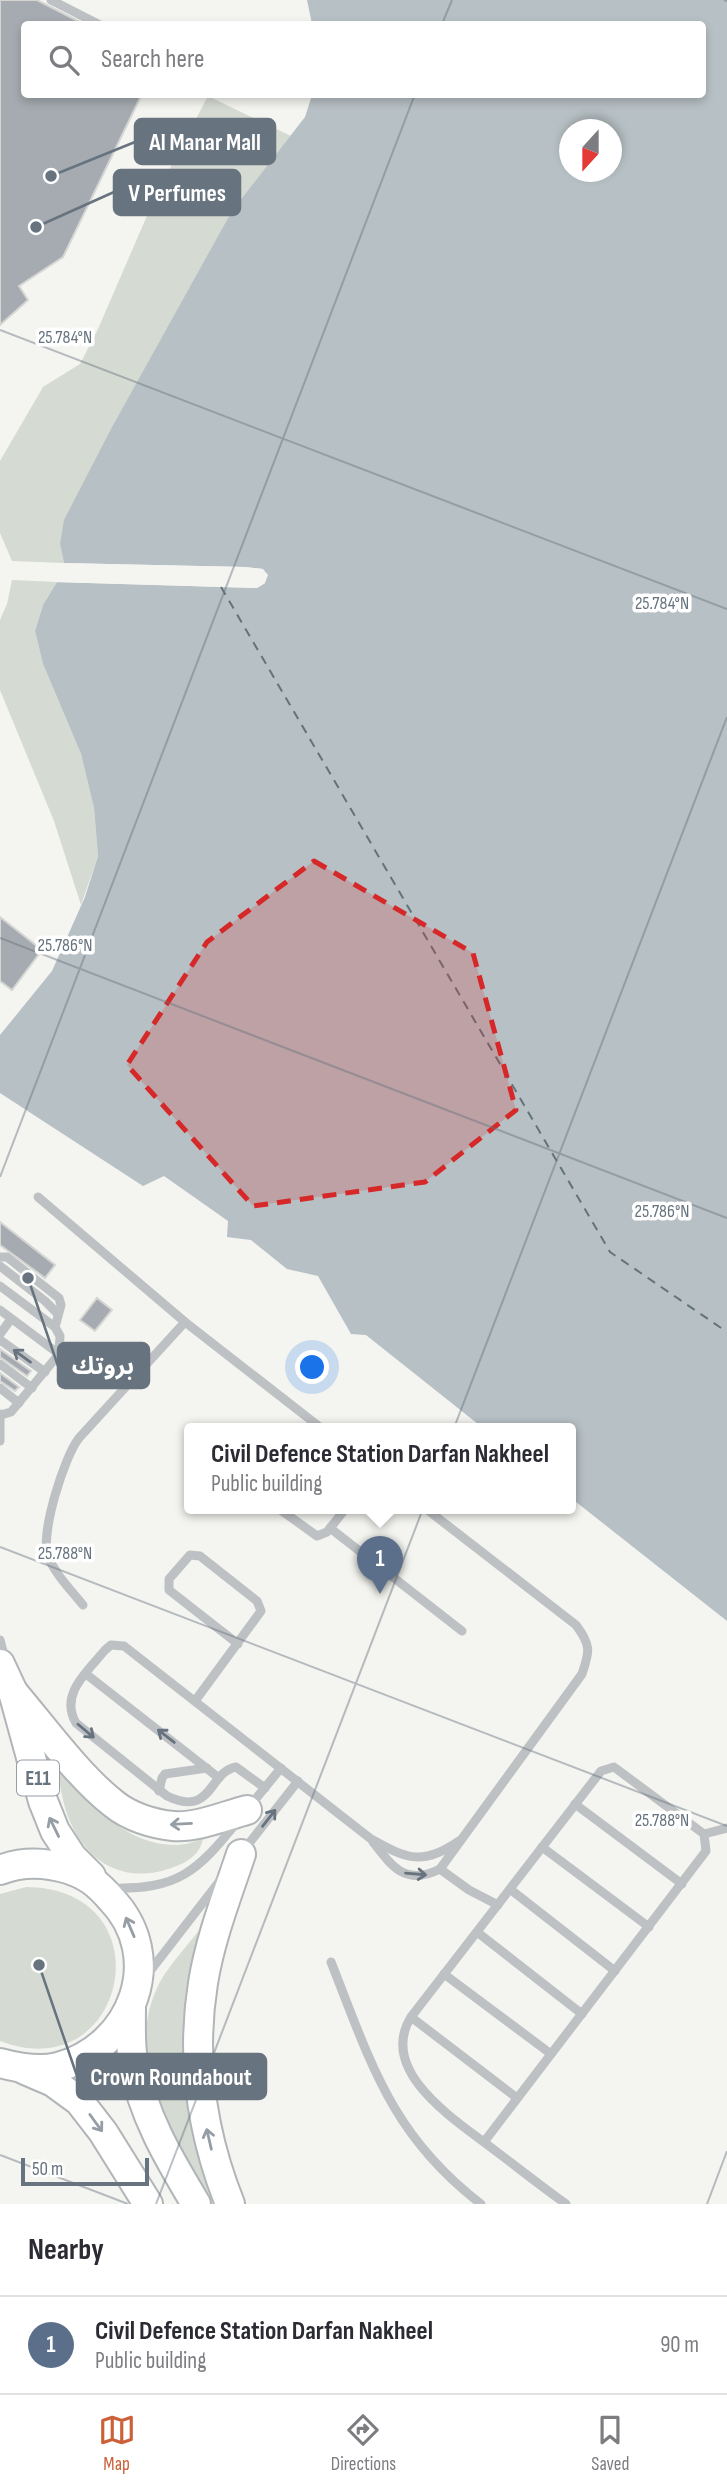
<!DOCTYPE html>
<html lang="en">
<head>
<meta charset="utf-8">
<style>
	:root { --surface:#fff; --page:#f2f2f3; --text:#2b2b33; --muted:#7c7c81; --line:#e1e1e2; --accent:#cc6039 }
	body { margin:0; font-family:"Sofia Sans Condensed","Noto Sans Arabic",sans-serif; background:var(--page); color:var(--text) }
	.compass { position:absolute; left:559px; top:119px; width:63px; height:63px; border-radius:50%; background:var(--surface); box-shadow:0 4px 10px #0003; rotate:201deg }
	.scale { position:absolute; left:21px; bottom:18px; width:128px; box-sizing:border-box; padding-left:7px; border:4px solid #67737e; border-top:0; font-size:19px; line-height:24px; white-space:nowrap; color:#67737e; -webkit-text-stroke:5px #fff; paint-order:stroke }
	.you { position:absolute; left:313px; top:1368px; width:24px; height:24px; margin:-18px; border:5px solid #fff; border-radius:50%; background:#1a73e8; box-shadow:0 0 0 10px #1a73e833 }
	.badge { display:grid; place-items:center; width:46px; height:46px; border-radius:50%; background:var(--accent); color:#fff; font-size:23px; font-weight:700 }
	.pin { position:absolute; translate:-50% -58px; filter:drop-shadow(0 2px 4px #0008) }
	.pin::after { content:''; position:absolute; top:37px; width:24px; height:21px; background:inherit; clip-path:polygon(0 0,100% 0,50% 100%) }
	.popup { position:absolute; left:184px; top:1423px; width:392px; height:91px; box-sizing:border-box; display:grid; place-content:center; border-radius:7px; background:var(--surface); filter:drop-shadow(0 2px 5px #0005); font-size:23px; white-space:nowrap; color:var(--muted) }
	.popup b { font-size:26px; color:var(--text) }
	.popup::after { content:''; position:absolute; left:50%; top:100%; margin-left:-14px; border:14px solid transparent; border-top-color:var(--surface) }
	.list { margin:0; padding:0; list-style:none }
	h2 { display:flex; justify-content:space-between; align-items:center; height:91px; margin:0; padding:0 28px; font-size:30px }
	h2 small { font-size:23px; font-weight:400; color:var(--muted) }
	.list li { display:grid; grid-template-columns:46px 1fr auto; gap:21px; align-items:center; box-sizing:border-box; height:98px; padding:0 28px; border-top:2px solid var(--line) }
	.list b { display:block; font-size:26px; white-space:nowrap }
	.list p { margin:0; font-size:23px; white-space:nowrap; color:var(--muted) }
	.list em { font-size:23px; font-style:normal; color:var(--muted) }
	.icon { flex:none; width:38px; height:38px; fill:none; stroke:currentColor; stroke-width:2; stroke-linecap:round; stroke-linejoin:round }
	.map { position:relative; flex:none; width:727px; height:2204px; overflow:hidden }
	.search { position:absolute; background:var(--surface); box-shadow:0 4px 10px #0003; left:21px; right:21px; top:21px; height:77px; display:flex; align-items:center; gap:18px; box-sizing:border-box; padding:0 24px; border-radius:7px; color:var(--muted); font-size:26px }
	.sheet { height:189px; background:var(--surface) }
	nav { display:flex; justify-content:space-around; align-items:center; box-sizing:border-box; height:98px; border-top:2px solid var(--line); background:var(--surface); font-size:19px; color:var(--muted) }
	nav a { display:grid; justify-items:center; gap:4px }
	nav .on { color:var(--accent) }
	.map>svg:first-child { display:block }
</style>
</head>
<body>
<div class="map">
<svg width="727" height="2204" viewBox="0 0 727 2204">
	<rect width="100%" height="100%" fill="#f4f4f0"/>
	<g fill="#d5dad2">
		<polygon points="208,96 291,136 232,211 60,544 64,563 12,561 0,533 0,461 43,387 80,364 98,329 156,195"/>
		<polygon points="12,580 57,582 43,605 35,631 43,664 81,754 94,808 98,856 81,905 54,821 0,690 0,620 7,604"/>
		<path d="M 58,1768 C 91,1803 125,1846 177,1845 C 186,1845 195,1841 203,1839 C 201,1851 191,1860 179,1865 C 121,1890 77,1858 63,1800 C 61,1789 58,1779 58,1768 Z"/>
		<path d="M 26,1887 C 168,1888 128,2090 0,2041 L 0,1894 Z"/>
		<path d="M 203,1925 L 185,2066 L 189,2113 L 199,2154 L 216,2204 C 174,2144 122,2060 158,1986 C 167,1967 190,1943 203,1925 Z"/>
	</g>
	<path fill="#b7c0c4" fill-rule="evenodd" d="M 307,0 L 727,0 L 727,1621 L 571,1498 L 571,1428 L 483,1428 L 366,1335 L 351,1334 L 318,1276 L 287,1269 L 251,1240 L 227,1237 L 228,1221 L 164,1176 L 143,1186 L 0,1093 L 0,1035 L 52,971 L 85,897 L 98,856 L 94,808 L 81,754 L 43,664 L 35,631 L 43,605 L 57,582 L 257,588 L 265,583 L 263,569 L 245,567 L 64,563 L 60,544 L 64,520 L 111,429 L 232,211 L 305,117 L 312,95 L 702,94 L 702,24 L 312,24 ZM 570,130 L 612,130 L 612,172 L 570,172 Z"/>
	<polygon fill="#f4f4f0" points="60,563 245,567 263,569 268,575 265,583 257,588 53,582 57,579 256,584 262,581 264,576 261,572 245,570 64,567"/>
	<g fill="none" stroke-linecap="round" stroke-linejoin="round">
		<polyline stroke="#63737b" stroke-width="2" stroke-dasharray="9 7" stroke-linecap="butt" points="221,587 610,1252 727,1332"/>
	</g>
	<g fill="#a5abb0" stroke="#d5d5d3" stroke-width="2">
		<polygon points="0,0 37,0 84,24 24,24 24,94 142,94 63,257 19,286 28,300 0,325"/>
		<polygon points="0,917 42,950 12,990 0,981"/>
		<polygon points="0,1222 55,1265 45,1278 0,1245"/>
		<polygon points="97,1298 112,1310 95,1331 80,1320"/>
		<polygon points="0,1349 31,1371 27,1376 0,1357"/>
		<polygon points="0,1373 19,1387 15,1391 0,1381"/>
	</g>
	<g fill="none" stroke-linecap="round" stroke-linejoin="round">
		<defs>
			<g id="primary">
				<polyline points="0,1664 13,1692 43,1801 55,1831 72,1857 91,1876"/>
				<path d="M 13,1692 C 42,1726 79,1777 114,1804 C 130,1817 153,1824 173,1826 C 197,1828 224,1816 247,1810"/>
				<path d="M 0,1870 C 23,1861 45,1862 68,1869 C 87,1875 98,1884 111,1899 C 167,1957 133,2047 58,2067 C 39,2072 19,2068 0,2063"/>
				<path d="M 131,2007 C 131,2025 130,2044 133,2061 C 142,2114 169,2159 196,2204"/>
				<polyline points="25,2070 53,2082 79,2101 103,2132 148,2204"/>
				<path d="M 230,2204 C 202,2134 191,2058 203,1983 C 210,1939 227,1896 241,1854"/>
			</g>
		</defs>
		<use href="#primary" stroke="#b1b5b8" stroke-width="32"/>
		<g stroke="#bec1c4" stroke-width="9">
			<polyline points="51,0 98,24"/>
			<polyline points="38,1197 185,1322 321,1428"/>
			<polyline points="0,1257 7,1257 59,1298 61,1305 55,1327 60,1336 59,1354"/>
			<polyline points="0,1266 45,1301 58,1314"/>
			<polyline points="0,1286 55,1327"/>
			<polyline points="0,1310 59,1354 11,1412 1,1415"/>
			<polyline points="0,1334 11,1319"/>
			<polyline points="0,1340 45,1372"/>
			<polyline points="0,1364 32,1388"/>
			<polyline points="0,1388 19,1403"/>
			<polyline points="0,1414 0,1441"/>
			<polyline points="278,1508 317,1536 327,1532 346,1508"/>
			<polyline points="330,1528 462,1631"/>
			<path d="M 83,1605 C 71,1590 55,1574 48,1556 C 40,1534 64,1457 79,1438 L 185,1322"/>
			<polyline points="0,1640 5,1659"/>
			<polyline points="86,1674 219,1778"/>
			<polyline points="195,1701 261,1611 257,1601 200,1556 190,1555 169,1579 169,1590 238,1644"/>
			<path d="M 265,1788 L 236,1767 C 208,1772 213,1818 167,1796 L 76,1723 C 59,1694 88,1671 105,1650 L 111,1645 L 124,1646 L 371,1839 C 407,1859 423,1866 459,1841"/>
			<polyline points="159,1791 162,1778 165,1774 207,1768"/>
			<polyline points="575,1804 682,1884"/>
			<polyline points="249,1807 281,1768"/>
			<polyline points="704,1834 727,1828"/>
			<path d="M 373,1842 C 393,1868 406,1886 440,1869 L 582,1674 C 590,1651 591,1645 576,1625 L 425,1508"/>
			<polyline points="542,1847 649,1927"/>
			<polyline points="243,1851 298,1781"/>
			<polyline points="440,1869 469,1890 498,1905"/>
			<path d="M 110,1888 C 178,1890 197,1872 238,1821"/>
			<polyline points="510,1889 615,1971"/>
			<polyline points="477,1932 582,2014"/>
			<path d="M 331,1962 C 371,2063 391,2135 481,2204"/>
			<polyline points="444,1974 551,2054"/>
			<polyline points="147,1975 222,1878"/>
			<polyline points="411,2017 517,2098"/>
			<path d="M 484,2142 L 706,1851 L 704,1834 L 614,1767 L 601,1771 L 411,2017 C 377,2072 457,2121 493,2149 C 517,2167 541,2186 566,2204"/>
		</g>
		<use href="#primary" stroke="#fff" stroke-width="28"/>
	</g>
	<defs><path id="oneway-shaft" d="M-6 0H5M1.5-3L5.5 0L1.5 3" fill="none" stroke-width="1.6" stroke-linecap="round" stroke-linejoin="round" transform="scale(1.75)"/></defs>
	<g stroke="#67737e">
		<use href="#oneway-shaft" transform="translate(22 1356) rotate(-144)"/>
		<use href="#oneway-shaft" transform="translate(86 1731) rotate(40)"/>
		<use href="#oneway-shaft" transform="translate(166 1736) rotate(-142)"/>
		<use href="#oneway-shaft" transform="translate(269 1818) rotate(-52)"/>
		<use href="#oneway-shaft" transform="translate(416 1874) rotate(5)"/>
	</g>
	<g stroke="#959da5">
		<use href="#oneway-shaft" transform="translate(181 1824) rotate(177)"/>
		<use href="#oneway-shaft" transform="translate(54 1827) rotate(-116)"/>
		<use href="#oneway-shaft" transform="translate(130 1927) rotate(-113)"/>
		<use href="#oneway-shaft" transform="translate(96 2123) rotate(54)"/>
		<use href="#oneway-shaft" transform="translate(209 2139) rotate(-103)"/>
	</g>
	<path fill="#d62828" fill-opacity="0.2" stroke="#d62828" stroke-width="5" stroke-dasharray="14 9" stroke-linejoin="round" d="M 314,861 L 473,953 L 516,1110 L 425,1182 L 253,1206 L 127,1065 L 207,942 Z"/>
	<path fill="none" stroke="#67737e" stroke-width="2" stroke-opacity="0.45" d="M 724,0 L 727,1M 442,24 L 452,0M 0,330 L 727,609M 0,938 L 727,1218M 0,1177 L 415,94M 0,1547 L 727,1826M 0,2155 L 128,2204M 156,2204 L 727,717M 707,2204 L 727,2151"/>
	<g text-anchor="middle" stroke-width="7" stroke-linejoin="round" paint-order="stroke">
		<rect fill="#fff" stroke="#959da5" stroke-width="2" x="17" y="1760.5" width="42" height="35" rx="5"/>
		<g font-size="21" font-weight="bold" fill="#67737e">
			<text x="38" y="1785">E11</text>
		</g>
	</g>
	<g font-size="18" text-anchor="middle" fill="#67737e" stroke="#fff" stroke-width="7" stroke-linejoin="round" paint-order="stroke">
		<text x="65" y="343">25.784°N</text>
		<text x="662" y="609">25.784°N</text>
		<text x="65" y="951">25.786°N</text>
		<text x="662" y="1217">25.786°N</text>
		<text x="65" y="1559">25.788°N</text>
		<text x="662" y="1826">25.788°N</text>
	</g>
	<path fill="none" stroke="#67737e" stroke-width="2.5" d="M51 176L135 142M36 227L114 192M28 1278L58 1366M39 1965L77 2076"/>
	<g fill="#67737e" stroke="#fff" stroke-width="2.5">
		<circle cx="51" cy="176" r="7"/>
		<circle cx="36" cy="227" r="7"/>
		<circle cx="28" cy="1278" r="7"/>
		<circle cx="39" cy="1965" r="7"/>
	</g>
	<g fill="#67737e" stroke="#67737e" stroke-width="2.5">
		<rect x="135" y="119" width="140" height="45" rx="7"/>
		<rect x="114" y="170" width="126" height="45" rx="7"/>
		<rect x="58" y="1343" width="91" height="45" rx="7"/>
		<rect x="77" y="2054" width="189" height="45" rx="7"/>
	</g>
	<g font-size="24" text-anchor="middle" font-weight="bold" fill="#fff">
		<text x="205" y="150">Al Manar Mall</text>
		<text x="177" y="201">V Perfumes</text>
		<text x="103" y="1374">بروتك</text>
		<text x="171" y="2085">Crown Roundabout</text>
	</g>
</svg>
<svg class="compass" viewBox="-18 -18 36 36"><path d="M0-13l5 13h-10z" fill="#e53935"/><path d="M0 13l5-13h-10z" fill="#7c7c81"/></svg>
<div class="scale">50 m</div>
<div class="you"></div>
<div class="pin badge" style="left:380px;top:1594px;background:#5c6f8a">1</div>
<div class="popup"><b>Civil Defence Station Darfan Nakheel</b>Public building</div>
<div class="search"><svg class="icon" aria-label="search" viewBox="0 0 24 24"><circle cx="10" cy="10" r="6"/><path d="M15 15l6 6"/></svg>Search here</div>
</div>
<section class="sheet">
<h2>Nearby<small></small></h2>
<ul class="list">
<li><span class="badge" style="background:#5c6f8a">1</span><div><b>Civil Defence Station Darfan Nakheel</b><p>Public building</p></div><em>90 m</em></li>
</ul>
</section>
<nav>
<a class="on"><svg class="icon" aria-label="map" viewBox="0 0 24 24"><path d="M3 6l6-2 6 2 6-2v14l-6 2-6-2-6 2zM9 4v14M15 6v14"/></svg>Map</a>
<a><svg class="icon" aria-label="directions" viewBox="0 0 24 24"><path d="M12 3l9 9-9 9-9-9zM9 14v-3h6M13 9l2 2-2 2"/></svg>Directions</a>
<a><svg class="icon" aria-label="saved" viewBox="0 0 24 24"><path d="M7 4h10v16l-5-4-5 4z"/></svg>Saved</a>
</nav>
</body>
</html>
